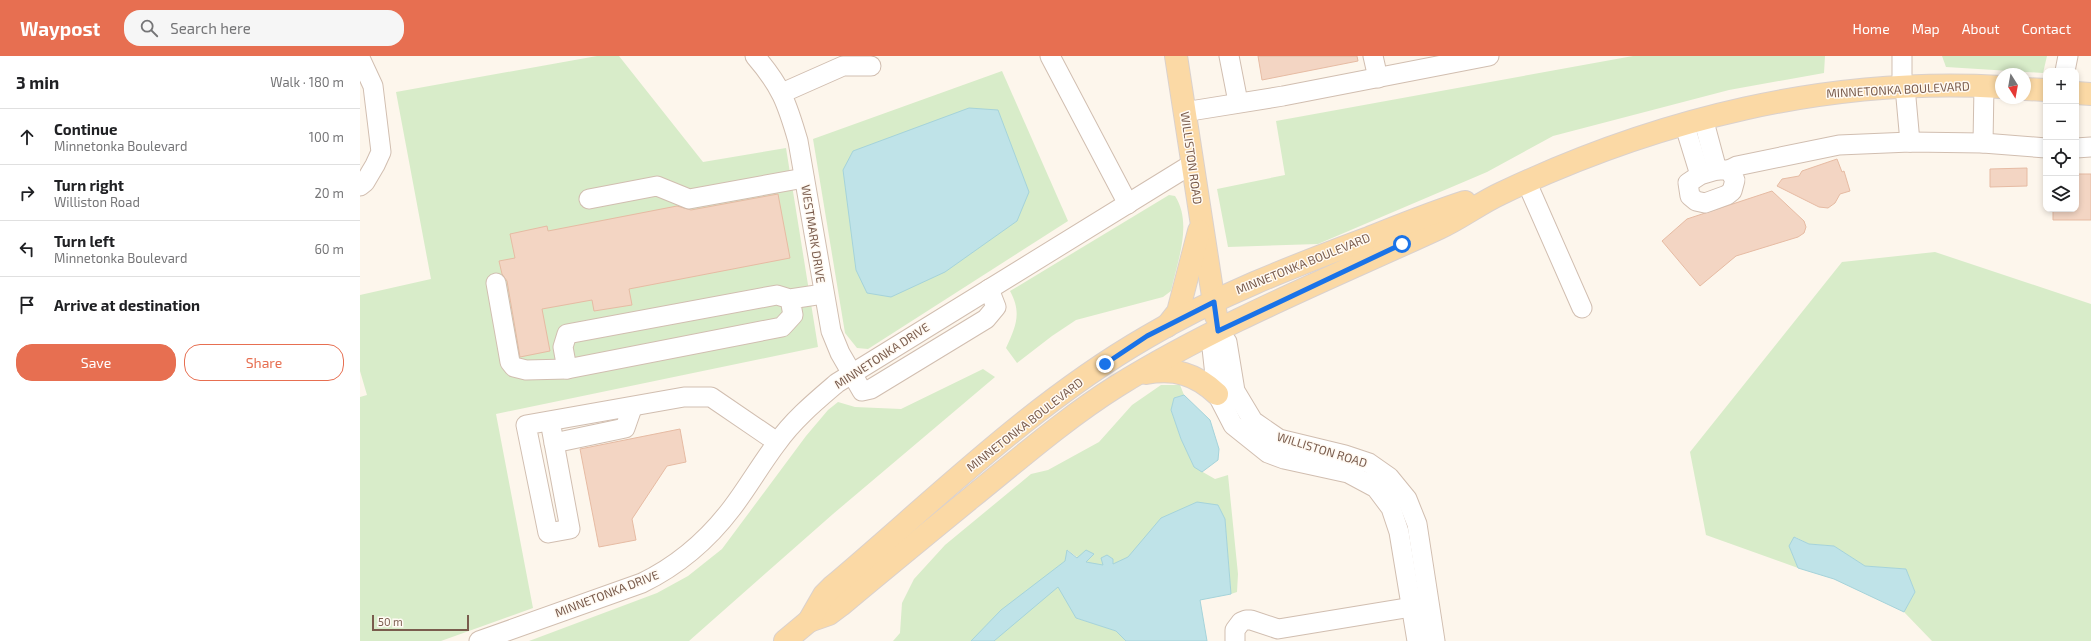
<!DOCTYPE html>
<html lang="en">
<head>
<meta charset="utf-8">
<style>
	:root { --surface:#fff; --page:#f6f6f6; --text:#202124; --muted:#757577; --line:#e0e0e0; --accent:#e76f51 }
	body { margin:0; font-family:"Exo 2",sans-serif; background:var(--page); color:var(--text) }
	.controls { position:absolute; right:12px; top:12px; display:grid; overflow:hidden; border-radius:8px; box-shadow:0 2px 6px #0003 }
	.controls button { width:36px; height:36px; display:grid; place-items:center; padding:0; border:0; border-bottom:1px solid var(--line); background:var(--surface); color:var(--text); font:20px sans-serif }
	.compass { position:absolute; left:1635px; top:12px; width:36px; height:36px; border-radius:50%; background:var(--surface); box-shadow:0 2px 6px #0003; rotate:169deg }
	.scale { position:absolute; left:12px; bottom:10px; width:97px; box-sizing:border-box; padding-left:4px; border:2px solid #7a5c4d; border-top:0; font-size:11px; line-height:14px; white-space:nowrap; color:#7a5c4d; -webkit-text-stroke:3px #fffaf3; paint-order:stroke }
	.stop { position:absolute; width:12px; height:12px; margin:-9px; border:3px solid #1a73e8; border-radius:50%; background:#fff }
	.stop.end { background:#1a73e8; border-color:#fff; box-shadow:0 1px 4px #0008 }
	.list { margin:0; padding:0; list-style:none }
	h2 { display:flex; justify-content:space-between; align-items:center; height:52px; margin:0; padding:0 16px; font-size:17px }
	h2 small { font-size:13px; font-weight:400; color:var(--muted) }
	.list li { display:grid; grid-template-columns:26px 1fr auto; gap:12px; align-items:center; box-sizing:border-box; height:56px; padding:0 16px; border-top:1px solid var(--line) }
	.list b { display:block; font-size:15px; white-space:nowrap }
	.list p { margin:0; font-size:13px; white-space:nowrap; color:var(--muted) }
	.list em { font-size:13px; font-style:normal; color:var(--muted) }
	.actions { display:flex; gap:8px; padding:12px 16px }
	.actions a { flex:1; padding:9px 0; border:1px solid var(--accent); border-radius:16px; text-align:center; font-size:14px; color:var(--accent) }
	.actions .main { background:var(--accent); color:#fff }
	.icon { flex:none; width:22px; height:22px; fill:none; stroke:currentColor; stroke-width:2; stroke-linecap:round; stroke-linejoin:round }
	.map { position:relative; flex:none; width:1731px; height:585px; overflow:hidden }
	header { display:flex; align-items:center; gap:24px; box-sizing:border-box; height:56px; padding:0 20px; background:var(--accent); color:#fff }
	header strong { font-size:19px }
	nav { display:flex; gap:22px; margin-inline-start:auto; font-size:14px }
	.search { width:280px; height:36px; background:var(--page); display:flex; align-items:center; gap:10px; box-sizing:border-box; padding:0 14px; border-radius:16px; color:var(--muted); font-size:15px }
	main { display:flex }
	aside { flex:1; background:var(--surface) }
	.map>svg:first-child { display:block }
</style>
</head>
<body>
<header>
<strong>Waypost</strong>
<div class="search"><svg class="icon" aria-label="search" viewBox="0 0 24 24"><circle cx="10" cy="10" r="6"/><path d="M15 15l6 6"/></svg>Search here</div>
<nav><a>Home</a><a>Map</a><a>About</a><a>Contact</a></nav>
</header>
<main>
<aside>
<h2>3 min<small>Walk · 180 m</small></h2>
<ul class="list">
<li><svg class="icon" aria-label="ahead" viewBox="0 0 24 24"><path d="M12 20V5M6 11l6-6 6 6"/></svg><div><b>Continue</b><p>Minnetonka Boulevard</p></div><em>100 m</em></li>
<li><svg class="icon" aria-label="right" viewBox="0 0 24 24"><path d="M7 20v-9h11M14 6l5 5-5 5"/></svg><div><b>Turn right</b><p>Williston Road</p></div><em>20 m</em></li>
<li><svg class="icon" aria-label="left" viewBox="0 0 24 24"><path d="M17 20v-9H6M10 6l-5 5 5 5"/></svg><div><b>Turn left</b><p>Minnetonka Boulevard</p></div><em>60 m</em></li>
<li><svg class="icon" aria-label="arrive" viewBox="0 0 24 24"><path d="M6 21V4h12l-3 4 3 4H6"/></svg><div><b>Arrive at destination</b></div></li>
</ul>
<div class="actions"><a class="main">Save</a><a>Share</a></div>
</aside>
<div class="map">
<svg width="1731" height="585" viewBox="0 0 1731 585">
	<rect width="100%" height="100%" fill="#fdf6ec"/>
	<g fill="#d8ecc9">
		<polygon points="237,0 259,0 343,106 426,92 458,291 136,358 173,552 81,585 0,585 0,341 7,339 0,315 0,239 71,223 36,36"/>
		<polygon points="1273,0 1465,0 1464,17 1369,34 1193,80 1127,116 958,188 868,191 857,133 925,119 916,65"/>
		<polygon points="1582,0 1687,0 1683,17 1586,11"/>
		<polygon points="642,15 708,165 508,293 497,292 485,277 453,83"/>
		<path d="M 809,139 L 815,140 C 833,167 817,207 811,235 L 803,241 L 716,264 L 692,280 L 657,307 L 646,292 C 656,270 662,257 650,235 Z"/>
		<polygon points="1575,196 1731,248 1731,585 1572,585 1544,556 1555,536 1546,513 1505,510 1474,490 1449,488 1435,481 1429,490 1438,512 1346,479 1330,396 1482,206"/>
		<polygon points="623,313 635,321 473,458 329,585 169,585 297,537 328,520 362,493 446,380 468,354 478,346 495,351 541,353"/>
		<path d="M 801,329 L 820,329 L 824,339 L 814,342 L 811,354 L 821,383 L 834,411 L 855,423 L 868,419 L 878,518 L 877,536 L 871,538 L 865,463 L 801,462 C 791,474 781,491 768,501 C 749,516 724,509 708,494 L 716,562 L 756,575 L 766,585 L 533,585 L 540,577 L 542,547 L 554,523 L 585,489 L 671,418 L 688,414 L 739,386 L 772,349 Z"/>
	</g>
	<g fill="#bfe3e8" stroke="#a5d3da">
		<polygon points="609,52 638,54 669,136 657,165 585,216 531,241 507,237 496,214 483,114 493,95"/>
		<polygon points="824,339 850,364 859,393 858,404 842,416 834,411 821,383 811,354 814,342"/>
		<polygon points="837,446 858,449 865,463 871,538 840,544 847,585 766,585 756,575 716,562 698,531 634,585 611,585 641,554 705,505 707,494 717,502 726,494 734,498 726,506 743,509 741,502 747,499 753,503 753,508 768,501 801,462"/>
		<polygon points="1434,481 1449,488 1474,490 1505,510 1546,513 1555,536 1544,556 1474,523 1438,512 1429,490"/>
	</g>
	<g fill="#f3d5c3" stroke="#e6bba3">
		<polygon points="898,0 997,0 998,5 902,24"/>
		<polygon points="1477,103 1482,116 1484,115 1490,135 1480,138 1475,147 1468,152 1459,151 1417,130 1422,123 1439,120 1442,115"/>
		<polygon points="1667,112 1667,130 1630,131 1630,113"/>
		<polygon points="1716,118 1731,118 1731,164 1693,164 1693,153 1716,153"/>
		<polygon points="1412,135 1444,165 1446,171 1444,177 1438,181 1376,200 1340,230 1302,185 1327,163"/>
		<polygon points="418,138 430,202 269,233 272,249 234,255 232,244 182,253 190,295 160,301 147,225 142,218 139,205 155,202 150,178 187,170 188,175 317,150 331,154"/>
		<polygon points="320,373 326,406 307,410 272,463 276,484 239,491 220,393"/>
	</g>
	<g fill="none" stroke-linecap="round" stroke-linejoin="round">
		<defs>
			<g id="minor">
				<path d="M 395,0 C 421,30 427,47 438,85 L 471,275 L 480,297 L 502,335 L 511,333 L 626,263 L 636,251 L 629,233"/>
				<polyline points="690,0 768,148"/>
				<polyline points="869,0 878,46"/>
				<polyline points="1013,0 1018,22"/>
				<polyline points="1542,0 1542,32"/>
				<polyline points="0,2 13,30 21,96 15,109 5,126 0,130"/>
				<polyline points="1705,15 1708,0"/>
				<polyline points="1545,31 1550,86"/>
				<polyline points="422,37 483,10 511,10"/>
				<polyline points="824,56 923,40 1129,0"/>
				<polyline points="1343,62 1357,114"/>
				<polyline points="1324,67 1340,119"/>
				<polyline points="1623,87 1624,30"/>
				<polyline points="1716,92 1731,91"/>
				<polygon points="1357,114 1369,114 1375,124 1372,135 1367,139 1345,147 1336,145 1330,140 1328,127 1340,119"/>
				<polyline points="1369,114 1377,110 1479,89 1550,86 1623,87 1686,92"/>
				<polyline points="1167,127 1222,252"/>
				<polyline points="229,143 297,130 329,143 444,122"/>
				<polyline points="136,227 150,306 154,311 166,314 207,313"/>
				<polyline points="430,243 433,259 422,271 207,313 203,291 207,278 417,239 430,243 463,238"/>
				<polyline points="858,275 867,286 875,335 893,365 919,383 985,399 1009,407 1029,421 1047,443 1057,468 1075,585"/>
				<polyline points="858,275 852,292 857,338 873,369 908,397 924,403 988,417 1016,432 1031,452 1039,476 1057,585"/>
				<polyline points="190,365 210,473 188,477 166,369 324,341 351,341 417,386"/>
				<polyline points="194,387 265,372 272,352"/>
				<path d="M 119,585 L 282,527 C 319,509 347,485 372,452 C 388,431 401,408 417,387 C 433,364 456,345 477,327 L 832,108"/>
				<polyline points="875,585 875,574 881,566 886,564 891,564 918,573 1064,549"/>
			</g>
			<g id="major">
				<polyline points="816,0 856,260"/>
				<polyline points="1665,33 1686,34"/>
				<polyline points="1716,37 1731,38"/>
				<polyline points="807,270 818,256 839,175"/>
				<path d="M 786,317 C 815,312 836,318 857,338"/>
				<path d="M 449,565 L 469,558 L 481,549 C 524,513 568,477 612,441 C 659,403 706,362 757,330 C 859,267 971,222 1079,172 C 1101,162 1120,147 1142,137 C 1298,63 1468,21 1641,31"/>
				<path d="M 425,585 L 449,565 L 464,539 L 472,531 C 574,445 671,348 787,281 C 856,240 931,211 1006,183 C 1039,170 1071,157 1105,146"/>
			</g>
		</defs>
		<use href="#minor" stroke="#d1beb0" stroke-width="21"/>
		<use href="#major" stroke="#dad1cd" stroke-width="24"/>
		<use href="#minor" stroke="#fff" stroke-width="19"/>
		<use href="#major" stroke="#fbd9a5" stroke-width="22"/>
	</g>
	<g fill="none" stroke-linecap="round" stroke-linejoin="round">
		<polyline stroke="#1a73e8" stroke-width="5" points="745,308 787,280 854,246 858,275 1042,188"/>
	</g>
	<g text-anchor="middle" stroke-width="3" stroke-linejoin="round" paint-order="stroke">
		<g font-size="12" fill="#7a5c4d" stroke="#fffaf3">
			<text transform="translate(1538 34) rotate(-3)" y="4">MINNETONKA BOULEVARD</text>
			<text transform="translate(831 102) rotate(82)" y="4">WILLISTON ROAD</text>
			<text transform="translate(453 178) rotate(81)" y="4">WESTMARK DRIVE</text>
			<text transform="translate(943 208) rotate(-22)" y="4">MINNETONKA BOULEVARD</text>
			<text transform="translate(522 300) rotate(-33)" y="4">MINNETONKA DRIVE</text>
			<text transform="translate(665 369) rotate(-38)" y="4">MINNETONKA BOULEVARD</text>
			<text transform="translate(962 394) rotate(17)" y="4">WILLISTON ROAD</text>
			<text transform="translate(247 538) rotate(-21)" y="4">MINNETONKA DRIVE</text>
		</g>
	</g>
</svg>
<div class="controls">
<button>+</button>
<button>−</button>
<button><svg class="icon" aria-label="locate" viewBox="0 0 24 24"><circle cx="12" cy="12" r="6"/><path d="M12 2v4M12 18v4M2 12h4M18 12h4"/></svg></button>
<button><svg class="icon" aria-label="layers" viewBox="0 0 24 24"><path d="M12 4l9 5-9 5-9-5zM3 14l9 5 9-5"/></svg></button>
</div>
<svg class="compass" viewBox="-18 -18 36 36"><path d="M0-13l5 13h-10z" fill="#e53935"/><path d="M0 13l5-13h-10z" fill="#757577"/></svg>
<div class="scale">50 m</div>
<div class="stop" style="left:1042px;top:188px"></div>
<div class="stop end" style="left:745px;top:308px"></div>
</div>
</main>
</body>
</html>
